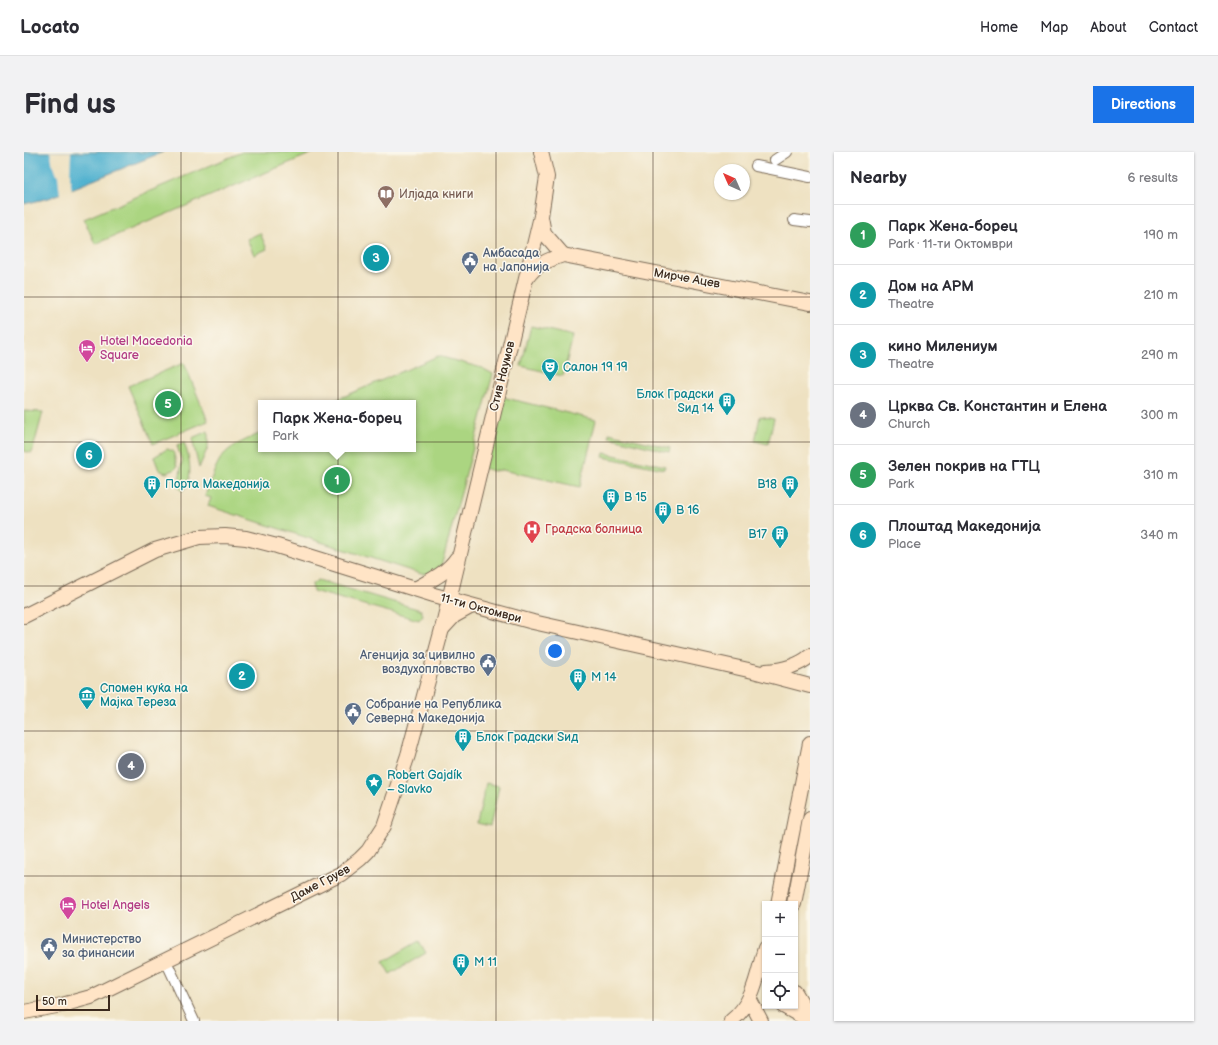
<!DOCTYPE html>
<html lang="en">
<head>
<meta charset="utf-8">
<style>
	:root { --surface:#fff; --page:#f2f2f3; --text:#2b2b33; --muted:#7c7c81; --line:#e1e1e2; --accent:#1a73e8 }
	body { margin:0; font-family:"Balsamiq Sans",sans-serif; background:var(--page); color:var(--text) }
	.controls { position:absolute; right:12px; bottom:12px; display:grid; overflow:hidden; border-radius:0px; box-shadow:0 1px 3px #0004 }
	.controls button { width:36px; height:36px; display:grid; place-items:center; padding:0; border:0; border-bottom:1px solid var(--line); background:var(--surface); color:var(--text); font:20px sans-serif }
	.compass { position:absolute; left:690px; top:12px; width:36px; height:36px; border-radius:50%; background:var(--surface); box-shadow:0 1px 3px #0004; rotate:315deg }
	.scale { position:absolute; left:12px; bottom:10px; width:74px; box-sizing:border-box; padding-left:4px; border:2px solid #3b2a1e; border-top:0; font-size:11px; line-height:14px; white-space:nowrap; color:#3b2a1e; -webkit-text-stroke:3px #fbf7ec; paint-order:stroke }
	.you { position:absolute; left:531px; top:499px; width:14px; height:14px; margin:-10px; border:3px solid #fff; border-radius:50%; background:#1a73e8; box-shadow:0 0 0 6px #1a73e833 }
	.badge { display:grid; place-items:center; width:26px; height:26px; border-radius:50%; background:var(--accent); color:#fff; font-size:13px; font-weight:700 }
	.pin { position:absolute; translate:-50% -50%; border:2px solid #fff; box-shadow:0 1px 4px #0006 }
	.popup { position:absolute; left:234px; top:248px; width:158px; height:52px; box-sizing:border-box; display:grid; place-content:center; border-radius:0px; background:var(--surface); filter:drop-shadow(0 1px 3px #0005); font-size:13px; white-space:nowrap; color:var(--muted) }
	.popup b { font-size:15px; color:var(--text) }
	.popup::after { content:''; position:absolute; left:50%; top:100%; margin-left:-8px; border:8px solid transparent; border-top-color:var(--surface) }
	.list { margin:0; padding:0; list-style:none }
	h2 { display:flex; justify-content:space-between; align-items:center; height:52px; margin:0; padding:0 16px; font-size:17px }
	h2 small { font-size:13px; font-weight:400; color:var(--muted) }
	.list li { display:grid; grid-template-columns:26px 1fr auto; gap:12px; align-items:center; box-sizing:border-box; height:60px; padding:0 16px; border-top:1px solid var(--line) }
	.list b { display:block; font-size:15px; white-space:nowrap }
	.list p { margin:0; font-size:13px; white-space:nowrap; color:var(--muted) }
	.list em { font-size:13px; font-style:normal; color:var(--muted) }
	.icon { flex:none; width:22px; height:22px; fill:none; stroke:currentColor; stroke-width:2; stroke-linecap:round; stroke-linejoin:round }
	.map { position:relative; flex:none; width:786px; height:869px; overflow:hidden; border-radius:0px }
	header { display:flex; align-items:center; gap:24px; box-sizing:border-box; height:56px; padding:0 20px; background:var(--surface); border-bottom:1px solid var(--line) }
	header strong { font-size:19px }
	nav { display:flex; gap:22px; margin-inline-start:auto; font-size:14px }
	.intro { display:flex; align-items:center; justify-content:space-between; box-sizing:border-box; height:96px; padding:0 24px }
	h1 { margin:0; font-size:28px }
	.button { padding:10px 18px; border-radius:0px; background:var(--accent); color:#fff; font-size:14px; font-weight:700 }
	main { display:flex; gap:24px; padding:0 24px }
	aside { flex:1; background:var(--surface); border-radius:0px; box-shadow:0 1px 3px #0004 }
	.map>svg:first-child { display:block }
</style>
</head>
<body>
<header>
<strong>Locato</strong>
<nav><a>Home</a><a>Map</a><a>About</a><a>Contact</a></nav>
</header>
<div class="intro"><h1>Find us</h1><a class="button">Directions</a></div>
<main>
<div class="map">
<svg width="786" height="869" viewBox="0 0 786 869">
	<rect width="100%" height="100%" fill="#fbf7ec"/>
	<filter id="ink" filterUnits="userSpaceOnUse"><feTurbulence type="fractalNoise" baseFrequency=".025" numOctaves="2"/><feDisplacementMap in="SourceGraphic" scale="8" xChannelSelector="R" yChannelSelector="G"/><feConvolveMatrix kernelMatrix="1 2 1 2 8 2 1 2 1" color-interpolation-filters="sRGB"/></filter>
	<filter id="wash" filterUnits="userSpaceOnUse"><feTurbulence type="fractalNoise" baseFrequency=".012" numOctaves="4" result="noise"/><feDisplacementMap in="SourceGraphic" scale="16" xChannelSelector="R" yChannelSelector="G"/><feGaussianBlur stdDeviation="0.9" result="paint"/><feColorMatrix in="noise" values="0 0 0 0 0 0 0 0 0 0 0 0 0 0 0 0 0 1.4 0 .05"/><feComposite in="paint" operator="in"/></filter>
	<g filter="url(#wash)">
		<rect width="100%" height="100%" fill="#eee1c1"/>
		<g fill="#abd581" stroke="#738050">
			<polygon points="218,0 291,0 71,92 60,67"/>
			<polygon points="236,81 243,97 230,103 223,87"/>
			<polygon points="507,174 549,184 539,224 497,214"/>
			<path d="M 414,204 L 458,216 L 469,222 L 417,415 L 406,422 L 397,422 L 184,354 L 187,346 L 181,344 C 197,301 194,300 237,281 L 237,297 L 389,297 L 389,251 L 305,251 Z"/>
			<polygon points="160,211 184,269 129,292 104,234"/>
			<polygon points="474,244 572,268 556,335 478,318 469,319 456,315"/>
			<polygon points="0,259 19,260 8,301 0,299"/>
			<polygon points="736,264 750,267 744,292 731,289"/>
			<polygon points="184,279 184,295 175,316 168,286"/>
			<polygon points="585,281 646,296 645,300 585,285"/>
			<path d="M 160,290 C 165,304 171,327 158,339 L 154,335 L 158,310 L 153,293 Z"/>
			<polygon points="143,297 149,299 153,315 150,318 142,321 135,318 130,305"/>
			<polygon points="580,301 641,314 640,317 579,305"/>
			<polygon points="294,428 397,458 399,463 395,468 289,439 288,432"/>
			<polygon points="462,631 475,634 466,675 453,672"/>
			<polygon points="395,789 402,801 366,822 359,810"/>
		</g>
		<polygon fill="#50b1cf" stroke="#466e76" points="0,0 139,0 25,46 0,52"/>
		<polygon fill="#eee1c1" points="26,0 47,0 46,25 48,39 36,43 34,24 29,14"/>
	</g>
	<g filter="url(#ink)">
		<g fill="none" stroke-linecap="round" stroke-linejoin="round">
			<defs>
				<g id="street">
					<polyline points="751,8 763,0"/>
					<polyline points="732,14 786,25"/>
					<polyline points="770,68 786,70"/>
					<polyline points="142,809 170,869"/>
				</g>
				<g id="secondary">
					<polyline points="517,65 520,81 539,103"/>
					<path d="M 503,126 C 512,112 524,108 539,103 L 786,151"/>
					<path d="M 391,437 C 407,428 423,421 433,406"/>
					<polyline points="0,464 131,398 175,385 201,384 222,386 253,394 410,443 509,470 729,519 786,534"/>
					<polyline points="418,477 430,464 448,454"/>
					<path d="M 742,519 C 758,518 773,515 786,504"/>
					<polyline points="754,752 786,591"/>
					<polyline points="770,752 786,667"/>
					<polyline points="771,840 786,865"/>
					<polyline points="726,848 737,869"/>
					<polyline points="759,854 786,869"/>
					<polyline points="0,860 38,853 67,845 317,722 336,707 344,699 360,674 384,603 418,477 517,64 523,25 517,0"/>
					<path d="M 707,869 C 730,851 733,823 741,796"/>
				</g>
			</defs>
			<use href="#street" stroke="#7a6a57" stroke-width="12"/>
			<use href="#secondary" stroke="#7a6a57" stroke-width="16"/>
			<use href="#street" stroke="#fff" stroke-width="10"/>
			<use href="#secondary" stroke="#ffe4c6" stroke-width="14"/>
		</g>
	</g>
	<path fill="none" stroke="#3b2a1e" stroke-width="1" stroke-opacity="0.55" d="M 157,0 L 157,869M 314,0 L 314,869M 472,0 L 472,869M 629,0 L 629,869M 0,145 L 786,145M 0,290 L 786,290M 0,434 L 786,434M 0,579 L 786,579M 0,724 L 786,724"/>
	<defs>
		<symbol id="library-pin" viewBox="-11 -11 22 30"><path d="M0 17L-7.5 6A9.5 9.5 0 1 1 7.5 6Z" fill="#8d6e63" stroke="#fbf7ec"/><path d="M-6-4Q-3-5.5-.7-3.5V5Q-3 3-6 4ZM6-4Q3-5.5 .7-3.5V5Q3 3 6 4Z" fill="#fff"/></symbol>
		<symbol id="civic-pin" viewBox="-11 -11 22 30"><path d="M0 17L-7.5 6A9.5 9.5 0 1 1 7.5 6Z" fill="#5c6f8a" stroke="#fbf7ec"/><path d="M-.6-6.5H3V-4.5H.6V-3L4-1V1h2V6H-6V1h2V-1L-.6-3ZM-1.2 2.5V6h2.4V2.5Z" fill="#fff"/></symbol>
		<symbol id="hotel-pin" viewBox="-11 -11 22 30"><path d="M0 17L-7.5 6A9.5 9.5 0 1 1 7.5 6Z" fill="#d1479c" stroke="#fbf7ec"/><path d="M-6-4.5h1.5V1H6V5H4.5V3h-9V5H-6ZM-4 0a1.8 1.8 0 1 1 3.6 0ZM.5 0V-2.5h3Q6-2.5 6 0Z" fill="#fff"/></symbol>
		<symbol id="theatre-pin" viewBox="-11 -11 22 30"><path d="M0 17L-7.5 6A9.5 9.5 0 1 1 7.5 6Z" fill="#0f9aa8" stroke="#fbf7ec"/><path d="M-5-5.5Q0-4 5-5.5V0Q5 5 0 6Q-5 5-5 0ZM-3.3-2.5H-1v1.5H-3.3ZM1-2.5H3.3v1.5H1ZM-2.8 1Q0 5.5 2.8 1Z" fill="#fff"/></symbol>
		<symbol id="building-pin" viewBox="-11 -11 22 30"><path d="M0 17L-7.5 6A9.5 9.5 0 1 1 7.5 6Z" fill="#0f9aa8" stroke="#fbf7ec"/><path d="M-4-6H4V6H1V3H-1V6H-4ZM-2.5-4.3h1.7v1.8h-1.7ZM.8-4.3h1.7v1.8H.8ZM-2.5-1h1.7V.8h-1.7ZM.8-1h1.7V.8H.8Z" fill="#fff"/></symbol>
		<symbol id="hospital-pin" viewBox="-11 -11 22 30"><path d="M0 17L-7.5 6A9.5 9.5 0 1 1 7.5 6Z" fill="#e0444e" stroke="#fbf7ec"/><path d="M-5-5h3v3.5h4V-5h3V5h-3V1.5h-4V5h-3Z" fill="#fff"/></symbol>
		<symbol id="museum-pin" viewBox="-11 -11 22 30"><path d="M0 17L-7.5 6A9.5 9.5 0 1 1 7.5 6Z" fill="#0f9aa8" stroke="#fbf7ec"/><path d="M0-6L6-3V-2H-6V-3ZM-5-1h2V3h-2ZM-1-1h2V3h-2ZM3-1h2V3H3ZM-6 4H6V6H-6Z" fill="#fff"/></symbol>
		<symbol id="sight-pin" viewBox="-11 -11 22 30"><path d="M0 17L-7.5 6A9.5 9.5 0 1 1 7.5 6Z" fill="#0f9aa8" stroke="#fbf7ec"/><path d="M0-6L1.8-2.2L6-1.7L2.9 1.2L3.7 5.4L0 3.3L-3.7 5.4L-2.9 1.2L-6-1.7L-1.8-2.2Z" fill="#fff"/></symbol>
	</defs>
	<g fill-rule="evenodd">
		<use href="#library-pin" x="352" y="32" width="20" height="27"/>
		<use href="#civic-pin" x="436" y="98" width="20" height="27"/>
		<use href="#hotel-pin" x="53" y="186" width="20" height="27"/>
		<use href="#theatre-pin" x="516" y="205" width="20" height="27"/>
		<use href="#building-pin" x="693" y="239" width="20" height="27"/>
		<use href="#building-pin" x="118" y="322" width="20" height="27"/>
		<use href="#building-pin" x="756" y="322" width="20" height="27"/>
		<use href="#building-pin" x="577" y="335" width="20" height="27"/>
		<use href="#building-pin" x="629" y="348" width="20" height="27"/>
		<use href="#hospital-pin" x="498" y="367" width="20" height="27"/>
		<use href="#building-pin" x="746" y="372" width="20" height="27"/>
		<use href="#civic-pin" x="454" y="500" width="20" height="27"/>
		<use href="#building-pin" x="544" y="515" width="20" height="27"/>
		<use href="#museum-pin" x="53" y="533" width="20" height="27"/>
		<use href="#civic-pin" x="319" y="549" width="20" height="27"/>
		<use href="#building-pin" x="429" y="575" width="20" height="27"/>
		<use href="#sight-pin" x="340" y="620" width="20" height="27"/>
		<use href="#hotel-pin" x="34" y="743" width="20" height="27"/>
		<use href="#civic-pin" x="15" y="784" width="20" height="27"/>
		<use href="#building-pin" x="427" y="800" width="20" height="27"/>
	</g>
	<g text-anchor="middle" stroke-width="3" stroke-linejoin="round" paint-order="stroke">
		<g font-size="12" fill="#785e54" stroke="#fbf7ec" text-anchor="start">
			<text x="375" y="46">Илјада книги</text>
		</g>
		<g font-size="12" fill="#4e5e75" stroke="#fbf7ec" text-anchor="start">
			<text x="459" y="105">Амбасада<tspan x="459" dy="14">на Јапонија</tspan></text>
			<text x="451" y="507" text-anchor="end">Агенција за цивилно<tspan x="451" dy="14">воздухопловство</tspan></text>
			<text x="342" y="556">Собрание на Република<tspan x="342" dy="14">Северна Македонија</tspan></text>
			<text x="38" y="791">Министерство<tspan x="38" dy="14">за финансии</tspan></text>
		</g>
		<g font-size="12" fill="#3b2a1e" stroke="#fbf7ec">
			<text transform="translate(663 126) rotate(10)" y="4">Мирче Ацев</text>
			<text transform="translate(478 224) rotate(-76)" y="4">Стив Наумов</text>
			<text transform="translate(457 456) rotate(15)" y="4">11-ти Октомври</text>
			<text transform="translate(296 731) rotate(-28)" y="4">Даме Груев</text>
		</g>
		<g font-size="12" fill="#b23c85" stroke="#fbf7ec" text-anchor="start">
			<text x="76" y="193">Hotel Macedonia<tspan x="76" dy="14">Square</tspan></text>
			<text x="57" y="757">Hotel Angels</text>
		</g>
		<g font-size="12" fill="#0d838f" stroke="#fbf7ec" text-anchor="start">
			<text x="539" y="219">Салон 19 19</text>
			<text x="690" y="246" text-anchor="end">Блок Градски<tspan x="690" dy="14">Sид 14</tspan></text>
			<text x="141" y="336">Порта Македонија</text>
			<text x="753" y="336" text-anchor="end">B18</text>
			<text x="600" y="349">B 15</text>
			<text x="652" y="362">B 16</text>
			<text x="743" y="386" text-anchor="end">B17</text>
			<text x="567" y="529">M 14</text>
			<text x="76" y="540">Спомен куќа на<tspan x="76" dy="14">Мајка Тереза</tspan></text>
			<text x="452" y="589">Блок Градски Sид</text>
			<text x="363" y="627">Robert Gajdík<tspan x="363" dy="14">– Slavko</tspan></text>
			<text x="450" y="814">M 11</text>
		</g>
		<g font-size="12" fill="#be3a42" stroke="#fbf7ec" text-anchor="start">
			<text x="521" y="381">Градска болница</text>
		</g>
	</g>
</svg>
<div class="controls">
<button>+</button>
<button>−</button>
<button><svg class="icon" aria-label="locate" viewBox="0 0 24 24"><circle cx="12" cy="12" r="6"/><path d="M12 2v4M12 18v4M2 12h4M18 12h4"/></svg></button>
</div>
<svg class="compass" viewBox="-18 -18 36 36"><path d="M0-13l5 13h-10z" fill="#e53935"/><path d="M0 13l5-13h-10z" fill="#7c7c81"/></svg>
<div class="scale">50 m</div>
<div class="you"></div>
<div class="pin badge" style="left:313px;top:328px;background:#2e9e5b">1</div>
<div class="popup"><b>Парк Жена-борец</b>Park</div>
<div class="pin badge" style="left:218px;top:524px;background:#0f9aa8">2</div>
<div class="pin badge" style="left:352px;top:106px;background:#0f9aa8">3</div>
<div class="pin badge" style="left:107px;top:614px;background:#6b7280">4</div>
<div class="pin badge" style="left:144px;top:252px;background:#2e9e5b">5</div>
<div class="pin badge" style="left:65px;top:303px;background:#0f9aa8">6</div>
</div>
<aside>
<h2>Nearby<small>6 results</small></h2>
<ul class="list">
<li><span class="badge" style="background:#2e9e5b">1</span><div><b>Парк Жена-борец</b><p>Park · 11-ти Октомври</p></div><em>190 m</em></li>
<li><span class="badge" style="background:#0f9aa8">2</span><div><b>Дом на АРМ</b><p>Theatre</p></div><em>210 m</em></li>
<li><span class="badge" style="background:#0f9aa8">3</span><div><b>кино Милениум</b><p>Theatre</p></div><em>290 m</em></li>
<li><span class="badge" style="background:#6b7280">4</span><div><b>Црква Св. Константин и Елена</b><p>Church</p></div><em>300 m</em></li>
<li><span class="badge" style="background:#2e9e5b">5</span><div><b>Зелен покрив на ГТЦ</b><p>Park</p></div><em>310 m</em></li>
<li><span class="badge" style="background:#0f9aa8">6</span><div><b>Плоштад Македонија</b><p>Place</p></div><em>340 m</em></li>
</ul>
</aside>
</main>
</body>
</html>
